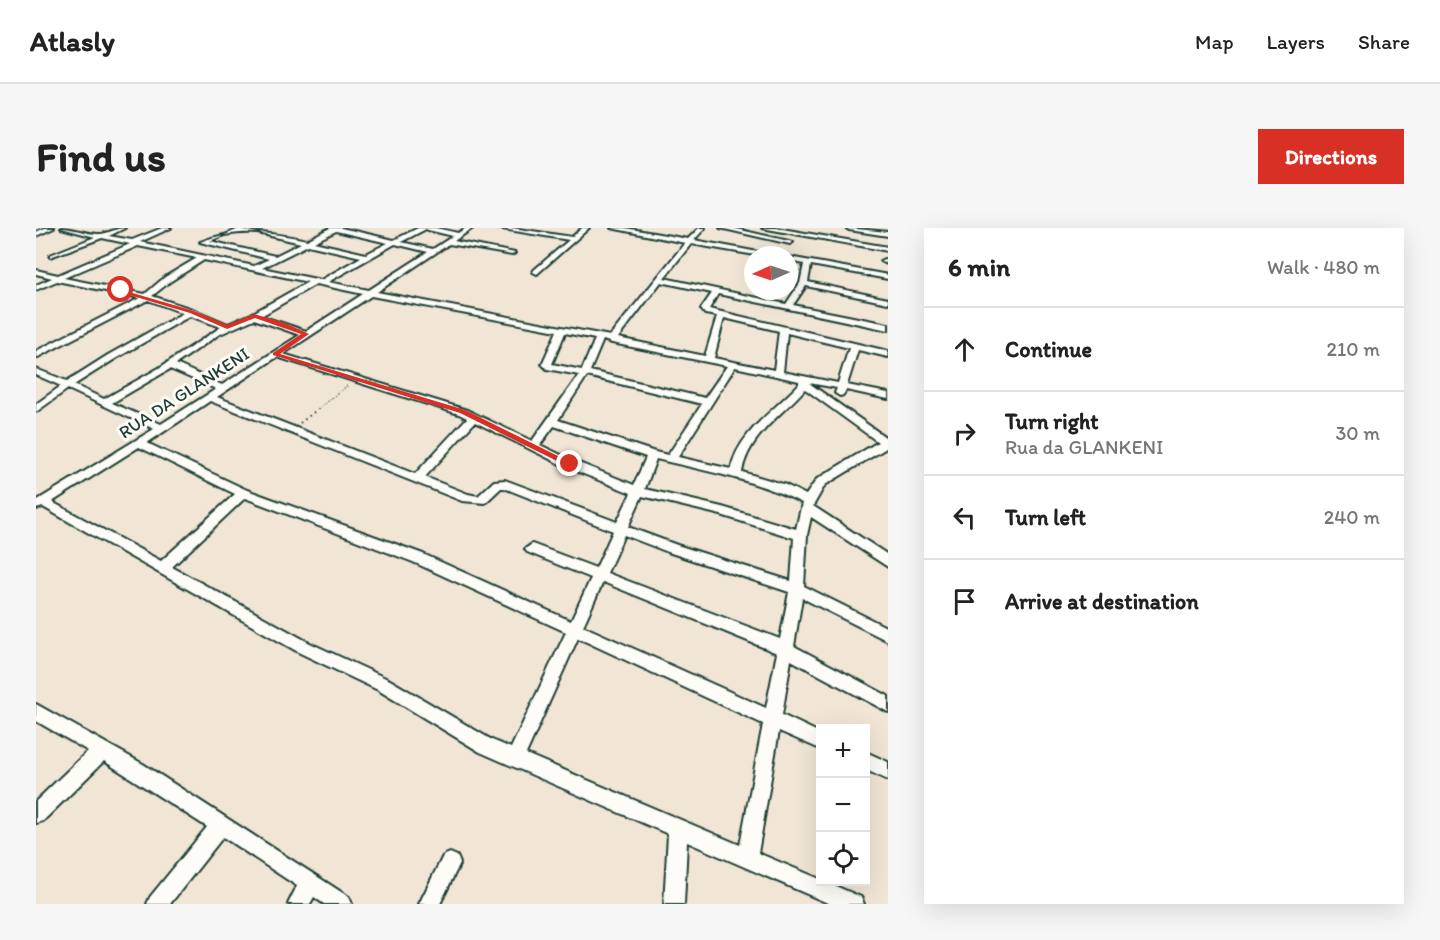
<!DOCTYPE html>
<html lang="en">
<head>
<meta charset="utf-8">
<style>
	:root { --surface:#fff; --page:#f6f6f6; --text:#222; --muted:#767676; --line:#e0e0e0; --accent:#d93025 }
	body { margin:0; font-family:Itim,sans-serif; background:var(--page); color:var(--text) }
	.controls { position:absolute; right:18px; bottom:18px; display:grid; overflow:hidden; border-radius:0px; box-shadow:0 6px 24px #0002 }
	.controls button { width:54px; height:54px; display:grid; place-items:center; padding:0; border:0; border-bottom:2px solid var(--line); background:var(--surface); color:var(--text); font:30px sans-serif }
	.compass { position:absolute; left:708px; top:18px; width:54px; height:54px; border-radius:50%; background:var(--surface); box-shadow:0 6px 24px #0002; rotate:267deg }
	.stop { position:absolute; width:18px; height:18px; margin:-14px; border:4px solid #d93025; border-radius:50%; background:#fff }
	.stop.end { background:#d93025; border-color:#fff; box-shadow:0 2px 6px #0008 }
	.list { margin:0; padding:0; list-style:none }
	h2 { display:flex; justify-content:space-between; align-items:center; height:78px; margin:0; padding:0 24px; font-size:26px }
	h2 small { font-size:20px; font-weight:400; color:var(--muted) }
	.list li { display:grid; grid-template-columns:39px 1fr auto; gap:18px; align-items:center; box-sizing:border-box; height:84px; padding:0 24px; border-top:2px solid var(--line) }
	.list b { display:block; font-size:22px; white-space:nowrap }
	.list p { margin:0; font-size:20px; white-space:nowrap; color:var(--muted) }
	.list em { font-size:20px; font-style:normal; color:var(--muted) }
	.icon { flex:none; width:33px; height:33px; fill:none; stroke:currentColor; stroke-width:2; stroke-linecap:round; stroke-linejoin:round }
	.map { position:relative; flex:none; width:852px; height:676px; overflow:hidden; border-radius:0px }
	header { display:flex; align-items:center; gap:36px; box-sizing:border-box; height:84px; padding:0 30px; background:var(--surface); border-bottom:2px solid var(--line) }
	header strong { font-size:28px }
	nav { display:flex; gap:33px; margin-inline-start:auto; font-size:21px }
	.intro { display:flex; align-items:center; justify-content:space-between; box-sizing:border-box; height:144px; padding:0 36px }
	h1 { margin:0; font-size:42px }
	.button { padding:15px 27px; border-radius:0px; background:var(--accent); color:#fff; font-size:21px; font-weight:700 }
	main { display:flex; gap:36px; padding:0 36px }
	aside { flex:1; background:var(--surface); border-radius:0px; box-shadow:0 6px 24px #0002 }
	.map>svg:first-child { display:block }
</style>
</head>
<body>
<header>
<strong>Atlasly</strong>
<nav><a>Map</a><a>Layers</a><a>Share</a></nav>
</header>
<div class="intro"><h1>Find us</h1><a class="button">Directions</a></div>
<main>
<div class="map">
<svg width="852" height="676" viewBox="0 0 852 676">
	<rect width="100%" height="100%" fill="#f1e6d5"/>
	<filter id="ink" filterUnits="userSpaceOnUse"><feTurbulence type="fractalNoise" baseFrequency=".0167" numOctaves="2"/><feDisplacementMap in="SourceGraphic" scale="12" xChannelSelector="R" yChannelSelector="G"/><feConvolveMatrix kernelMatrix="1 2 1 2 8 2 1 2 1" color-interpolation-filters="sRGB"/></filter>
	<g filter="url(#ink)">
		<g fill="none" stroke-linecap="round" stroke-linejoin="round">
			<defs>
				<g id="minor">
					<polygon points="9,0 18,0 0,8 0,4"/>
					<path d="M 25,0 C 38,0 52,7 65,6 C 73,5 80,0 89,0 L 73,8 L 96,12 L 126,0 L 135,0 L 104,14 L 218,38 L 233,31 L 164,14 C 199,0 233,4 271,12 L 294,0 L 305,0 L 358,12 L 382,0 L 400,0 L 422,5 L 430,0 L 437,0 L 418,13 L 479,25 L 476,27 L 413,16 L 341,64 L 574,108 L 649,15 L 575,0 L 589,0 L 652,11 L 663,0 L 669,0 L 658,12 L 733,26 L 734,27 L 719,27 L 655,16 L 628,50 L 750,76 L 764,55 L 768,36 L 753,33 L 753,29 L 852,47 L 852,51 L 775,37 L 772,54 L 852,71 L 852,75 L 770,58 L 757,77 L 852,96 L 852,102 L 682,66 L 673,81 L 852,123 L 852,129 L 822,122 L 811,157 L 852,165 L 852,171 L 810,162 L 807,167 L 804,168 L 799,165 L 801,160 L 773,155 L 852,211 L 852,219 L 789,257 L 777,278 L 852,327 L 852,339 L 775,289 L 771,307 L 768,358 L 852,400 L 852,413 L 766,370 L 758,418 L 852,468 L 852,484 L 755,432 L 746,487 L 784,505 L 784,521 L 743,503 L 722,625 L 784,651 L 784,654 L 790,654 L 825,669 L 828,676 L 794,676 L 651,614 L 648,676 L 628,676 L 632,606 L 444,524 L 342,462 L 264,425 L 7,279 L 0,281 L 0,273 L 118,201 L 32,161 L 0,184 L 0,176 L 25,158 L 0,147 L 0,141 L 31,153 L 72,127 L 147,85 L 112,72 L 0,130 L 0,123 L 104,70 L 21,53 L 0,62 L 0,57 L 16,50 L 0,46 L 0,42 L 22,47 L 94,16 L 66,10 L 14,29 L 14,27 L 59,9 ZM 203,1 L 204,1 L 265,15 L 239,28 L 174,13 ZM 390,1 L 392,2 L 417,8 L 397,21 L 365,14 ZM 300,3 L 352,15 L 330,26 L 278,14 ZM 359,16 L 392,24 L 333,62 L 292,54 ZM 272,17 L 325,29 L 285,52 L 226,40 ZM 102,18 L 161,30 L 129,49 L 109,66 L 28,50 ZM 168,32 L 272,54 L 215,86 L 192,96 L 159,82 L 116,68 L 135,53 ZM 625,54 L 676,65 L 665,81 L 669,86 L 681,88 L 669,128 L 582,110 ZM 280,56 L 327,66 L 270,103 L 225,88 ZM 335,68 L 521,103 L 506,136 L 511,141 L 543,147 L 496,213 L 431,182 L 247,126 ZM 154,88 L 185,99 L 123,140 L 68,171 L 38,157 L 79,131 ZM 688,90 L 743,103 L 738,142 L 678,130 ZM 218,91 L 264,107 L 186,157 L 140,136 L 182,107 ZM 529,105 L 559,111 L 546,142 L 516,136 ZM 751,105 L 813,120 L 802,155 L 747,144 ZM 567,112 L 576,115 L 691,138 L 669,170 L 554,143 ZM 241,129 L 423,186 L 431,190 L 379,246 L 181,169 ZM 699,139 L 763,153 L 763,156 C 739,182 702,205 695,241 L 642,229 ZM 134,141 L 180,161 L 125,196 L 76,175 ZM 551,148 L 666,176 L 632,227 L 619,224 L 522,192 ZM 769,161 L 842,214 L 781,251 L 770,267 L 750,257 L 706,244 C 712,208 746,187 769,161 ZM 174,173 L 426,273 L 449,275 L 465,260 L 468,260 L 577,303 L 560,340 L 496,316 L 489,321 L 491,324 L 555,350 L 535,393 L 387,326 L 211,262 L 111,215 ZM 439,194 L 530,239 L 595,265 L 581,294 L 469,252 L 458,253 L 442,268 L 432,266 L 389,249 ZM 518,198 L 610,229 L 598,257 L 538,233 L 504,217 ZM 103,219 L 199,266 L 125,333 L 16,274 ZM 620,231 C 670,243 720,252 766,275 L 760,301 L 686,279 L 609,261 ZM 606,268 L 685,287 L 758,310 L 755,353 L 641,317 L 592,299 ZM 209,270 L 377,334 L 530,404 L 475,520 L 456,512 L 354,452 L 274,415 L 136,339 ZM 588,307 L 632,324 L 753,364 L 744,411 L 571,345 ZM 567,354 L 741,425 L 730,480 L 547,398 ZM 542,410 L 727,496 L 704,617 L 490,526 Z"/>
					<polygon points="460,0 476,0 536,9 546,0 553,0 501,46 497,44 498,42 533,12"/>
					<polygon points="684,0 696,0 757,14 754,16"/>
					<polygon points="726,0 740,0 852,19 852,23"/>
					<polygon points="810,0 852,4 852,8 813,2"/>
					<polygon points="848,31 852,32 852,36 846,34 844,33"/>
					<polygon points="0,476 107,536 313,669 316,676 288,676 278,669 274,676 252,676 261,658 187,609 134,676 111,676 114,669 171,599 68,533 7,593 0,595 0,573 52,523 0,493"/>
					<polygon points="830,524 852,534 852,552 830,542"/>
					<polygon points="414,625 421,628 424,635 404,676 383,676 407,628"/>
				</g>
			</defs>
			<use href="#minor" stroke="#1f3d34" stroke-width="4"/>
			<polyline stroke="#1f3d34" stroke-width="1.5" stroke-dasharray="1 2" stroke-linecap="butt" points="282,181 312,157"/>
			<polyline stroke="#1f3d34" stroke-width="2" stroke-dasharray="1.5 4" stroke-linecap="butt" points="264,195 283,180"/>
			<use href="#minor" fill="#fdfcf7" fill-rule="evenodd"/>
		</g>
	</g>
	<polygon fill="#d93025" points="83,61 158,83 191,97 218,86 249,95 273,106 244,126 429,182 538,236 531,238 424,185 237,127 237,125 265,106 219,90 191,101 154,85 83,64"/>
	<g text-anchor="middle" stroke-width="6" stroke-linejoin="round" paint-order="stroke">
		<g font-size="18" fill="#1f3d34" stroke="#fdfcf7">
			<text transform="translate(148 165) rotate(-33)" y="6">RUA DA GLANKENI</text>
		</g>
	</g>
</svg>
<div class="controls">
<button>+</button>
<button>−</button>
<button><svg class="icon" aria-label="locate" viewBox="0 0 24 24"><circle cx="12" cy="12" r="6"/><path d="M12 2v4M12 18v4M2 12h4M18 12h4"/></svg></button>
</div>
<svg class="compass" viewBox="-18 -18 36 36"><path d="M0-13l5 13h-10z" fill="#e53935"/><path d="M0 13l5-13h-10z" fill="#767676"/></svg>
<div class="stop" style="left:85px;top:62px"></div>
<div class="stop end" style="left:534px;top:236px"></div>
</div>
<aside>
<h2>6 min<small>Walk · 480 m</small></h2>
<ul class="list">
<li><svg class="icon" aria-label="ahead" viewBox="0 0 24 24"><path d="M12 20V5M6 11l6-6 6 6"/></svg><div><b>Continue</b></div><em>210 m</em></li>
<li><svg class="icon" aria-label="right" viewBox="0 0 24 24"><path d="M7 20v-9h11M14 6l5 5-5 5"/></svg><div><b>Turn right</b><p>Rua da GLANKENI</p></div><em>30 m</em></li>
<li><svg class="icon" aria-label="left" viewBox="0 0 24 24"><path d="M17 20v-9H6M10 6l-5 5 5 5"/></svg><div><b>Turn left</b></div><em>240 m</em></li>
<li><svg class="icon" aria-label="arrive" viewBox="0 0 24 24"><path d="M6 21V4h12l-3 4 3 4H6"/></svg><div><b>Arrive at destination</b></div></li>
</ul>
</aside>
</main>
</body>
</html>
